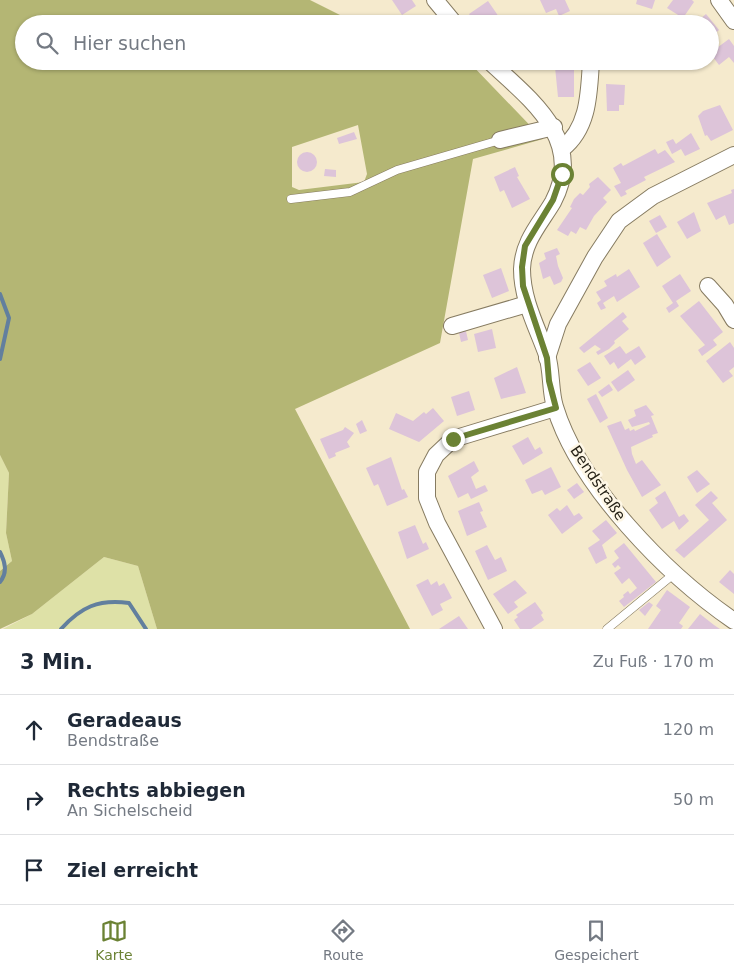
<!DOCTYPE html>
<html lang="de">
<head>
<meta charset="utf-8">
<style>
	:root { --surface:#fff; --page:#f2f2f3; --text:#1f2937; --muted:#747a83; --line:#e0e1e3; --accent:#6b8234 }
	body { margin:0; font-family:"DejaVu Sans",sans-serif; background:var(--page); color:var(--text) }
	.stop { position:absolute; width:15px; height:15px; margin:-11px; border:4px solid #6b8234; border-radius:50%; background:#fff }
	.stop.end { background:#6b8234; border-color:#fff; box-shadow:0 1px 5px #0008 }
	.list { margin:0; padding:0; list-style:none }
	h2 { display:flex; justify-content:space-between; align-items:center; height:65px; margin:0; padding:0 20px; font-size:21px }
	h2 small { font-size:16px; font-weight:400; color:var(--muted) }
	.list li { display:grid; grid-template-columns:32px 1fr auto; gap:15px; align-items:center; box-sizing:border-box; height:70px; padding:0 20px; border-top:1px solid var(--line) }
	.list b { display:block; font-size:19px; white-space:nowrap }
	.list p { margin:0; font-size:16px; white-space:nowrap; color:var(--muted) }
	.list em { font-size:16px; font-style:normal; color:var(--muted) }
	.icon { flex:none; width:28px; height:28px; fill:none; stroke:currentColor; stroke-width:2; stroke-linecap:round; stroke-linejoin:round }
	.map { position:relative; flex:none; width:734px; height:629px; overflow:hidden }
	.search { position:absolute; background:var(--surface); box-shadow:0 1px 4px #0004; left:15px; right:15px; top:15px; height:55px; display:flex; align-items:center; gap:12px; box-sizing:border-box; padding:0 18px; border-radius:28px; color:var(--muted); font-size:19px }
	.sheet { height:275px; background:var(--surface) }
	nav { display:flex; justify-content:space-around; align-items:center; box-sizing:border-box; height:70px; border-top:1px solid var(--line); background:var(--surface); font-size:14px; color:var(--muted) }
	nav a { display:grid; justify-items:center; gap:2px }
	nav .on { color:var(--accent) }
	.map>svg:first-child { display:block }
</style>
</head>
<body>
<div class="map">
<svg width="734" height="629" viewBox="0 0 734 629">
	<rect width="100%" height="100%" fill="#f5eacd"/>
	<g fill="#dee1a7">
		<polygon points="0,455 9,473 6,533 12,561 0,571"/>
		<polygon points="104,557 138,566 157,629 3,629 32,614"/>
	</g>
	<path fill="#b4b674" fill-rule="evenodd" d="M 0,0 L 310,0 L 358,24 L 24,24 L 24,61 L 468,61 L 543,139 L 473,159 L 440,343 L 295,409 L 410,629 L 157,629 L 138,566 L 104,557 L 32,614 L 0,629 L 0,571 L 12,561 L 6,533 L 9,473 L 0,455 ZM 358,125 L 367,174 L 364,182 L 299,190 L 292,187 L 292,147 Z"/>
	<g fill="none" stroke-linecap="round" stroke-linejoin="round">
		<g stroke="#627f9e" stroke-width="4">
			<polyline points="0,294 9,318 0,359"/>
			<path d="M 0,552 C 5,562 8,572 0,582"/>
			<path d="M 61,629 C 81,607 98,599 129,603 L 146,629"/>
		</g>
	</g>
	<g fill="#ddc4d9">
		<polygon points="392,0 412,0 416,6 402,15"/>
		<polygon points="540,0 565,0 570,11 559,16 556,9 546,13"/>
		<polygon points="637,0 655,0 652,9 636,4"/>
		<polygon points="673,0 692,0 694,2 683,18 667,8"/>
		<polygon points="488,1 499,17 488,24 475,24 469,14"/>
		<polygon points="706,14 719,30 710,38 710,24 694,24"/>
		<polygon points="729,39 734,46 734,63 729,57 719,65 710,53"/>
		<polygon points="565,66 574,67 574,97 558,97 555,67"/>
		<polygon points="606,84 625,85 624,105 619,105 619,111 607,111"/>
		<polygon points="720,105 733,130 711,141 707,135 705,136 698,116 703,111"/>
		<polygon points="354,132 357,139 339,144 337,138"/>
		<polygon points="691,133 700,149 685,156 681,149 672,154 666,142 673,139 676,144"/>
		<polygon points="655,149 658,154 665,150 675,162 644,177 646,180 625,191 627,194 621,197 614,186 621,183 613,168 621,163 623,166"/>
		<circle cx="307" cy="162" r="10"/>
		<polygon points="515,167 519,176 517,177 530,199 512,208 504,190 500,192 494,177"/>
		<polygon points="325,169 336,170 336,177 324,176"/>
		<polygon points="598,177 611,190 603,198 607,202 594,216 586,230 580,227 576,234 571,231 568,236 557,230 572,208 570,207 574,199 580,193 583,195 590,187 589,184"/>
		<polygon points="734,189 734,223 729,225 725,215 716,220 707,203 732,193 731,190"/>
		<polygon points="694,212 701,231 687,239 677,222"/>
		<polygon points="660,215 667,227 656,233 649,221"/>
		<polygon points="657,234 671,257 657,267 643,243"/>
		<polygon points="557,248 560,254 556,256 558,266 563,278 561,282 554,285 550,276 543,279 539,263 546,259 544,253"/>
		<polygon points="501,268 509,291 492,298 483,275"/>
		<polygon points="629,269 640,287 617,302 614,296 603,303 606,308 601,310 597,303 601,300 596,292 607,286 604,281 616,274 617,277"/>
		<polygon points="680,274 691,291 676,301 679,306 669,313 666,308 673,303 662,286"/>
		<polygon points="699,301 723,332 713,340 717,345 702,356 698,350 705,345 680,316"/>
		<polygon points="623,312 627,317 622,321 629,329 614,341 615,343 609,349 598,355 596,352 601,349 595,345 584,353 579,348"/>
		<polygon points="465,327 468,340 461,342 458,328"/>
		<polygon points="492,329 496,348 478,352 474,334"/>
		<polygon points="730,342 734,348 734,367 729,371 733,376 723,383 706,361"/>
		<polygon points="620,346 626,354 639,346 646,357 635,365 631,359 618,369 614,362 610,365 604,356"/>
		<polygon points="590,362 601,378 588,386 577,370"/>
		<polygon points="517,367 526,393 501,399 494,378"/>
		<polygon points="628,370 635,380 618,392 611,382"/>
		<polygon points="609,384 613,390 602,397 598,392"/>
		<polygon points="469,391 475,410 457,416 451,397"/>
		<polygon points="596,394 608,418 600,423 587,399"/>
		<polygon points="646,405 654,415 651,416 658,433 652,435 653,437 631,447 632,454 636,464 642,460 661,485 642,497 627,470 607,426 621,421 625,430 629,428 630,431 634,429 635,431 650,424 649,422 632,427 628,420 636,416 634,410"/>
		<polygon points="433,408 444,421 419,442 389,429 396,413 413,421 424,412 426,414"/>
		<polygon points="362,420 367,431 360,434 356,424"/>
		<polygon points="345,427 354,433 347,442 350,447 335,453 336,456 329,459 320,439 343,430"/>
		<polygon points="528,437 535,450 540,447 543,453 523,465 512,446"/>
		<polygon points="391,457 402,490 404,489 408,497 387,506 378,484 374,486 366,468"/>
		<polygon points="474,461 479,471 471,477 476,489 485,485 488,491 471,499 468,493 458,498 448,476"/>
		<polygon points="551,467 561,487 545,495 542,490 532,494 525,480"/>
		<polygon points="697,470 710,484 697,493 687,477"/>
		<polygon points="577,483 584,492 574,499 567,490"/>
		<polygon points="665,491 679,517 684,514 689,521 679,530 674,521 662,529 649,510 658,503 655,498"/>
		<polygon points="711,491 718,498 712,503 727,520 684,558 675,550 709,520 695,505"/>
		<polygon points="479,502 483,511 480,512 487,527 467,536 458,511"/>
		<polygon points="567,505 574,516 579,513 583,518 562,534 548,515 557,508 560,511"/>
		<polygon points="606,520 617,533 602,545 607,558 596,564 588,548 600,540 592,531"/>
		<polygon points="415,525 423,544 426,542 429,549 407,559 398,532"/>
		<polygon points="624,543 656,582 624,607 619,601 624,597 623,595 628,591 630,594 637,588 629,578 622,584 614,573 621,568 618,565 615,568 612,564 619,558 614,551"/>
		<polygon points="487,545 495,560 501,557 507,571 488,580 475,551"/>
		<polygon points="730,570 734,574 734,594 719,582"/>
		<polygon points="428,579 431,585 437,581 439,586 444,583 452,598 440,604 443,610 432,616 416,585"/>
		<polygon points="515,580 527,593 514,602 518,607 508,614 493,594"/>
		<polygon points="667,590 690,607 679,623 683,626 681,629 648,629 661,610 656,606"/>
		<polygon points="535,602 543,613 541,615 544,620 531,629 520,629 514,620 518,617 516,615"/>
		<polygon points="649,602 653,605 645,616 639,610"/>
		<polygon points="700,614 714,625 720,629 688,629"/>
		<polygon points="459,616 468,629 439,629"/>
	</g>
	<g fill="none" stroke-linecap="round" stroke-linejoin="round">
		<defs>
			<g id="lane">
				<polyline points="291,199 350,192 397,170 500,140"/>
				<polyline points="607,629 675,573"/>
			</g>
			<g id="street">
				<polyline points="435,0 455,24"/>
				<polyline points="719,0 734,21"/>
				<path d="M 489,61 C 530,99 586,140 553,202 C 540,224 523,241 522,269 C 522,300 537,327 547,355 C 552,371 550,391 555,407 C 579,486 667,575 734,621"/>
				<polyline points="500,140 554,127"/>
				<path d="M 562,149 C 589,128 589,93 591,61"/>
				<polyline points="708,286 725,305 734,320"/>
				<polyline points="452,326 527,304"/>
				<polyline points="547,358 558,324 595,257 619,221 653,196 734,155"/>
				<polyline points="494,629 437,523 427,498 427,472 436,455 453,439 555,408"/>
			</g>
		</defs>
		<use href="#lane" stroke="#867b61" stroke-width="9"/>
		<use href="#street" stroke="#867b61" stroke-width="18"/>
		<use href="#lane" stroke="#fff" stroke-width="8"/>
		<use href="#street" stroke="#fff" stroke-width="16"/>
	</g>
	<g fill="none" stroke-linecap="round" stroke-linejoin="round">
		<polyline stroke="#6b8234" stroke-width="6" points="453,439 556,408 549,381 547,358 523,286 522,267 525,246 553,200 562,174"/>
	</g>
	<g text-anchor="middle" stroke-width="5" stroke-linejoin="round" paint-order="stroke">
		<g font-size="15" fill="#272318" stroke="#fef7e6">
			<text transform="translate(598 483) rotate(56)" y="5">Bendstraße</text>
		</g>
	</g>
</svg>
<div class="stop" style="left:562px;top:174px"></div>
<div class="stop end" style="left:453px;top:439px"></div>
<div class="search"><svg class="icon" aria-label="search" viewBox="0 0 24 24"><circle cx="10" cy="10" r="6"/><path d="M15 15l6 6"/></svg>Hier suchen</div>
</div>
<section class="sheet">
<h2>3 Min.<small>Zu Fuß · 170 m</small></h2>
<ul class="list">
<li><svg class="icon" aria-label="ahead" viewBox="0 0 24 24"><path d="M12 20V5M6 11l6-6 6 6"/></svg><div><b>Geradeaus</b><p>Bendstraße</p></div><em>120 m</em></li>
<li><svg class="icon" aria-label="right" viewBox="0 0 24 24"><path d="M7 20v-9h11M14 6l5 5-5 5"/></svg><div><b>Rechts abbiegen</b><p>An Sichelscheid</p></div><em>50 m</em></li>
<li><svg class="icon" aria-label="arrive" viewBox="0 0 24 24"><path d="M6 21V4h12l-3 4 3 4H6"/></svg><div><b>Ziel erreicht</b></div></li>
</ul>
</section>
<nav>
<a class="on"><svg class="icon" aria-label="map" viewBox="0 0 24 24"><path d="M3 6l6-2 6 2 6-2v14l-6 2-6-2-6 2zM9 4v14M15 6v14"/></svg>Karte</a>
<a><svg class="icon" aria-label="directions" viewBox="0 0 24 24"><path d="M12 3l9 9-9 9-9-9zM9 14v-3h6M13 9l2 2-2 2"/></svg>Route</a>
<a><svg class="icon" aria-label="saved" viewBox="0 0 24 24"><path d="M7 4h10v16l-5-4-5 4z"/></svg>Gespeichert</a>
</nav>
</body>
</html>
